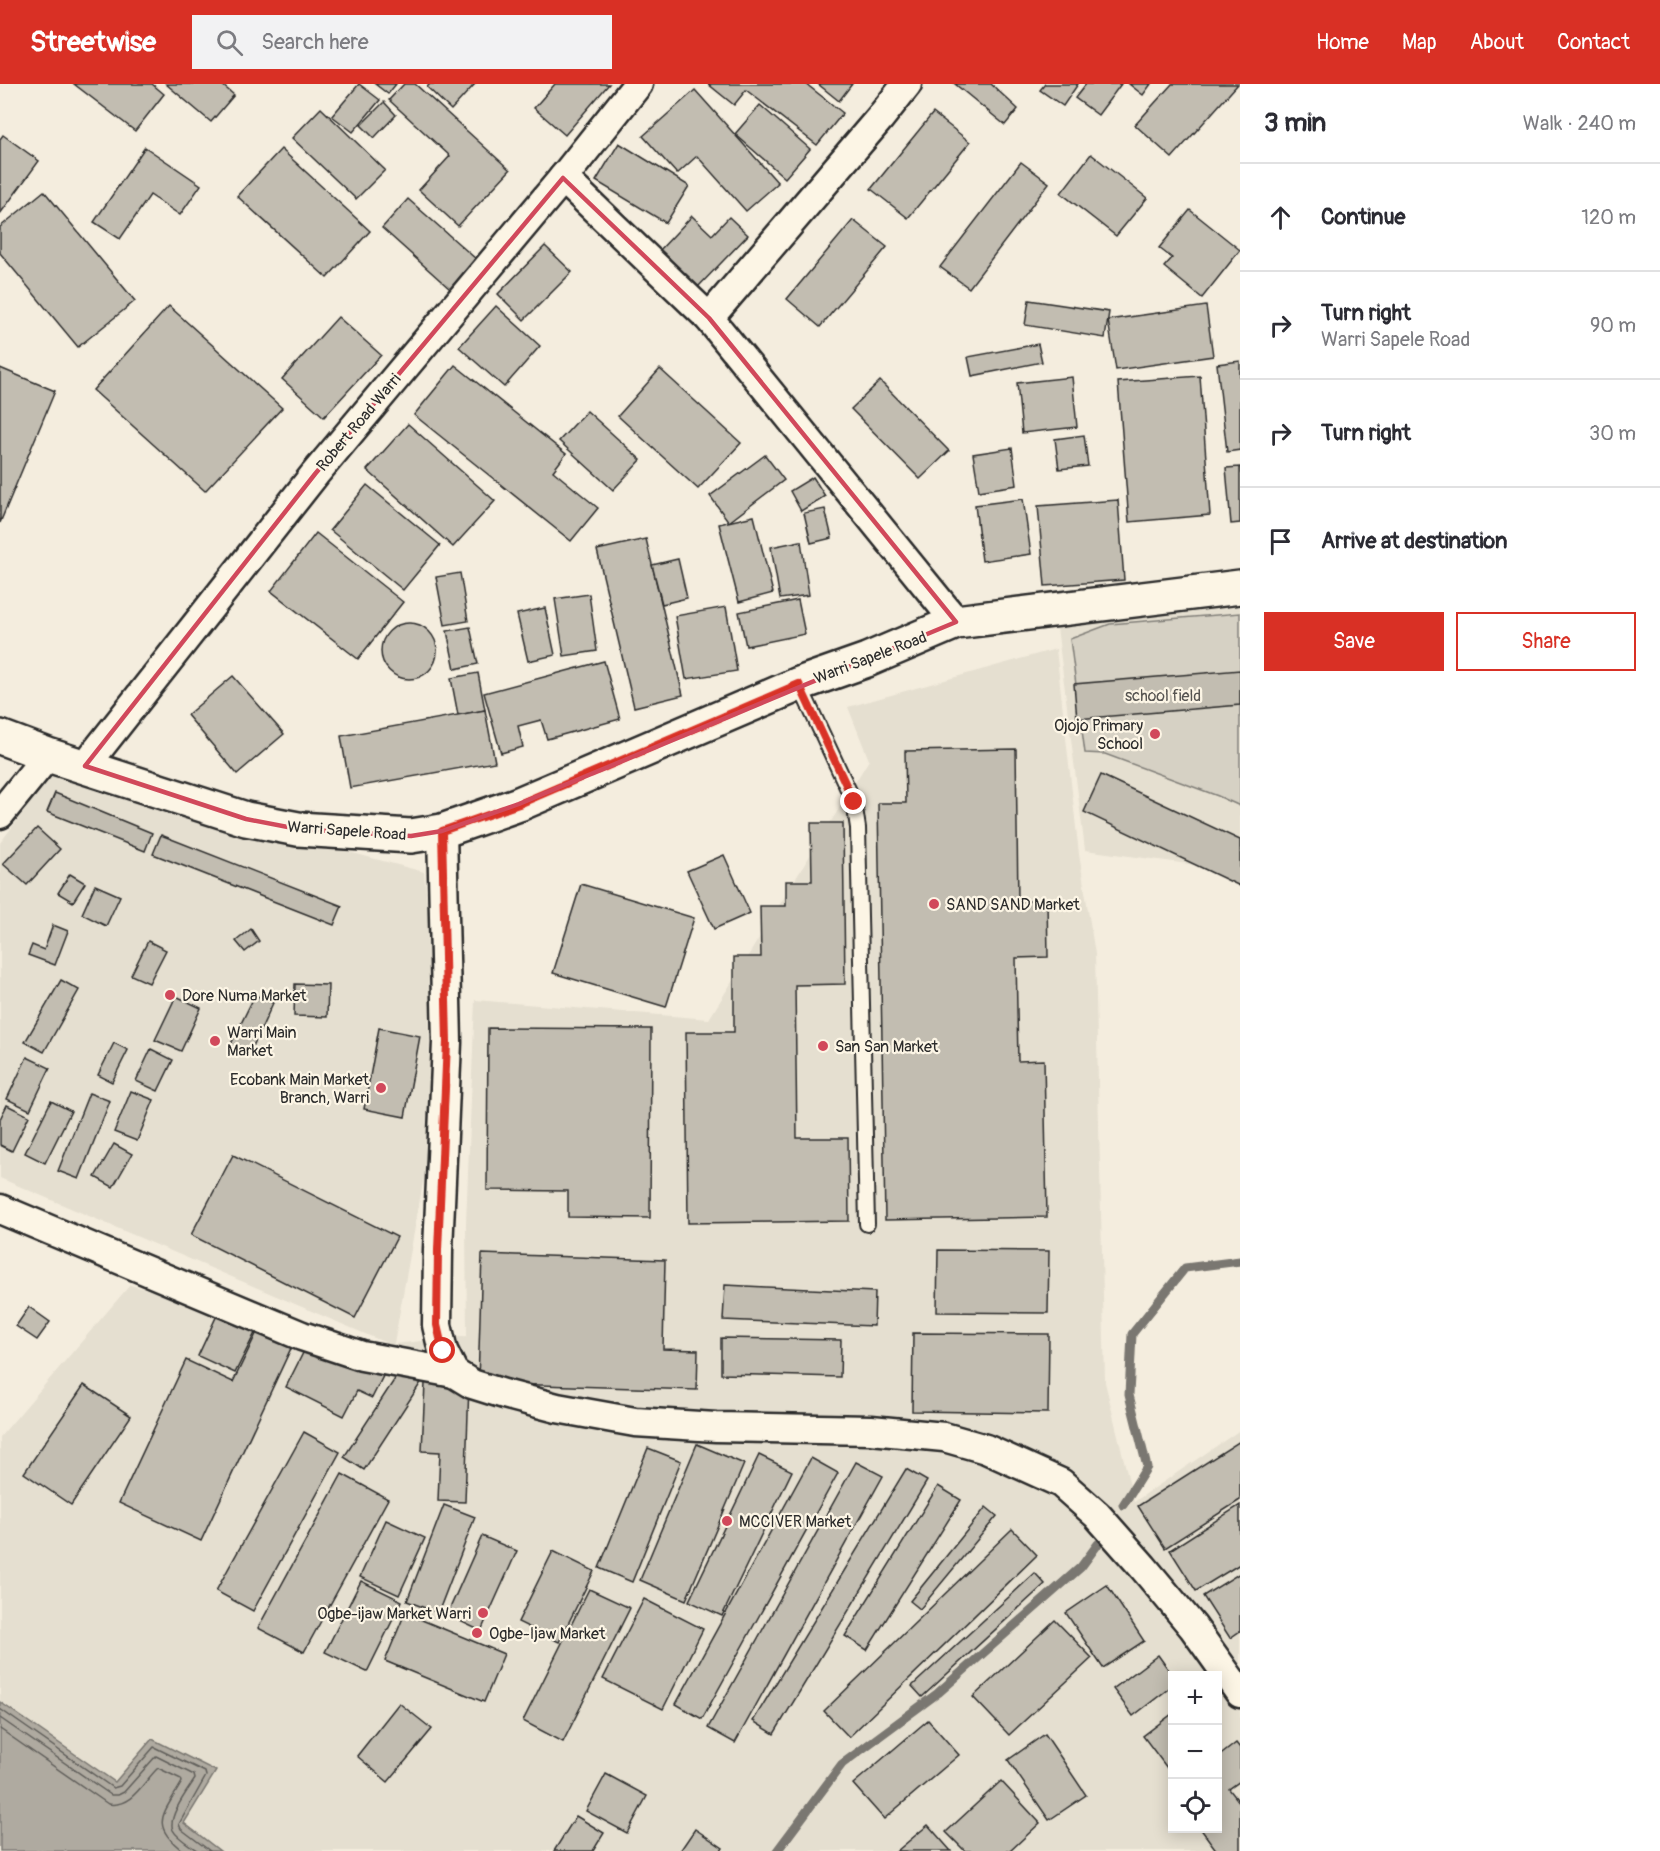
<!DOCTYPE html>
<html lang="en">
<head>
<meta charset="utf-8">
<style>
	:root { --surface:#fff; --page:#f2f2f3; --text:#2b2b33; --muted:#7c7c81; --line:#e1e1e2; --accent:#d93025 }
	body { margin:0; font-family:Pangolin,sans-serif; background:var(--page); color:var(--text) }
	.controls { position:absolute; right:18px; bottom:18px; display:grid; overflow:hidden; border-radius:0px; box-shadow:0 3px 15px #0003 }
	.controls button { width:54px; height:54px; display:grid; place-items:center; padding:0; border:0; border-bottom:2px solid var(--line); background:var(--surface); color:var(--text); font:30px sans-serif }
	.stop { position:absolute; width:18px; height:18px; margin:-14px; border:4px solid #d93025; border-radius:50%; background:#fff }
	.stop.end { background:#d93025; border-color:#fff; box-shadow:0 2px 6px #0008 }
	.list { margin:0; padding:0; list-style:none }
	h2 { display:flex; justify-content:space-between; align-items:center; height:78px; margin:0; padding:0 24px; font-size:26px }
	h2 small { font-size:20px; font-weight:400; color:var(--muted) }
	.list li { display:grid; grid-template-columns:39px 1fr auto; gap:18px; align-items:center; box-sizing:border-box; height:108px; padding:0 24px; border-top:2px solid var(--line) }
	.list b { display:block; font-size:22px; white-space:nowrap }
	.list p { margin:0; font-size:20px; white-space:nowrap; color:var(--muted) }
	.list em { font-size:20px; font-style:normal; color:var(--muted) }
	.actions { display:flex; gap:12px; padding:18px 24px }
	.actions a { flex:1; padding:14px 0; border:2px solid var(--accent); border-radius:0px; text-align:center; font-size:21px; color:var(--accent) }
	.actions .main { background:var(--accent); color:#fff }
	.icon { flex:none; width:33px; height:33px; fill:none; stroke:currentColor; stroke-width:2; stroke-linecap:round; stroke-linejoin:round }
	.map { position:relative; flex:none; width:1240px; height:1767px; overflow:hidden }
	header { display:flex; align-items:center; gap:36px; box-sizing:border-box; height:84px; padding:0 30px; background:var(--accent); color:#fff }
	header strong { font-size:28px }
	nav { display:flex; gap:33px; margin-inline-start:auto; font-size:21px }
	.search { width:420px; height:54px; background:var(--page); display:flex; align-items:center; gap:15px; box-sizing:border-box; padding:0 21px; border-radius:0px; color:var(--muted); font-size:22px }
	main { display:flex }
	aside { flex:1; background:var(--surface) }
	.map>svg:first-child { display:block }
</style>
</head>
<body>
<header>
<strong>Streetwise</strong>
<div class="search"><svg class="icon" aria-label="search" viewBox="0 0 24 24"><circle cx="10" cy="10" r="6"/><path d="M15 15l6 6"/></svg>Search here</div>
<nav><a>Home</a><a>Map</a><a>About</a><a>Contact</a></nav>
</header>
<main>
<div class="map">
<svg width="1240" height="1767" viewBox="0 0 1240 1767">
	<rect width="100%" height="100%" fill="#f4edde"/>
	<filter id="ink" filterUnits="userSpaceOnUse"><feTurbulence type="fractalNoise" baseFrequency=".0167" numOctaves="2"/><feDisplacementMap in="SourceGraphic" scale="12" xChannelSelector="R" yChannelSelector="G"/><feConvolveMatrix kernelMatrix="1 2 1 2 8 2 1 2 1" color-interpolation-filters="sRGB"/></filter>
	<g filter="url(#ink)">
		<g fill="#e5dfd0" fill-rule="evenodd">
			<polygon points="1240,519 1240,787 1085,766 1056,535"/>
			<path d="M 1056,565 L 1079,770 L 1095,870 L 1105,1298 L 1134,1418 L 1240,1346 L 1240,1767 L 198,1767 L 0,1648 L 0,1353 L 130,1201 L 375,1263 L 391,1261 L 0,1094 L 0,759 L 53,689 L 424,788 L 430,848 L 429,1065 L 394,1260 L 467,1252 L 466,1139 L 475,916 L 709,935 L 869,676 L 848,623 ZM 1172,1592 L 1218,1592 L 1218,1744 L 1172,1744 Z"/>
		</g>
		<polygon fill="#d6d1c4" stroke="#807e78" stroke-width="1.5" points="1240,529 1240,722 1218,712 1105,670 1085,669 1070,555 1110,540"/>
		<polygon fill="#afaaa0" stroke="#7a7771" stroke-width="1.5" points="0,1618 115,1698 152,1655 216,1687 184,1739 220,1767 0,1767"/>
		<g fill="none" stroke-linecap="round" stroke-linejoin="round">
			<g stroke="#605e5a" stroke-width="1.5">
				<polyline points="0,1625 113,1704 120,1702 154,1663 205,1688 206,1692 179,1740 181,1745 210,1767"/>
				<path d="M 0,1634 L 111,1711 L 118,1711 L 124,1708 L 156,1672 L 194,1691 L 195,1695 C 188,1706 167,1733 173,1746 C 177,1754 190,1761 198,1767"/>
				<path d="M 0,1645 L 108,1720 C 132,1724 143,1698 158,1684 L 181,1695 L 182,1698 C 164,1730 148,1740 183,1767"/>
			</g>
			<g stroke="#7a7771" stroke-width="9">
				<polyline points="1123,1421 1147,1383 1129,1311 1132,1250 1185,1184 1240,1177"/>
				<polyline points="777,1767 842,1680 938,1609 1081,1483 1098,1460"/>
			</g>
		</g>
		<g fill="#c2bdb1" stroke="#2b2b2b" stroke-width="1.5">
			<polygon points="74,0 152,0 164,10 135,47"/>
			<polygon points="166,0 221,0 234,11 211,38"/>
			<polygon points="359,0 380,16 353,48 332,32"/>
			<polygon points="375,0 396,0 388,10"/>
			<polygon points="404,0 415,0 510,86 458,142 419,106 450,72 389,16"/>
			<polygon points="430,0 475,0 451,26 427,3"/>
			<polygon points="555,0 609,0 565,51 534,24"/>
			<polygon points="708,0 806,0 843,29 817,61 746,6 734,21"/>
			<polygon points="818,0 852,0 839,17"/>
			<polygon points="955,0 991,0 1018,25 1005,41"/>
			<polygon points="1045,0 1078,0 1063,22 1040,6"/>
			<polygon points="1086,0 1121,0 1098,31 1075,14"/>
			<polygon points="1129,0 1151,0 1143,11"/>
			<polygon points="1172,0 1238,0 1172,74 1135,41"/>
			<polygon points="695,6 778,99 746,127 697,72 677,90 643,52"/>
			<polygon points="384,18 396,31 374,54 361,41"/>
			<polygon points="760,21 810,65 785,94 735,50"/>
			<polygon points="321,24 385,86 356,115 292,54"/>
			<polygon points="933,29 970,58 908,134 871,105"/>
			<polygon points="3,51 39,77 0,130 0,55"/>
			<polygon points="619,59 689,102 666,139 596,97"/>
			<polygon points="145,63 201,101 180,131 150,111 120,155 94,138"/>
			<polygon points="281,65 370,147 327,194 237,112"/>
			<polygon points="1091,70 1147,114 1116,152 1061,109"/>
			<polygon points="1021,78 1049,99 969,204 940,183"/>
			<polygon points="44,107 135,217 78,263 0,169 0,143"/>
			<polygon points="408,115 476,175 450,205 382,144"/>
			<polygon points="1190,126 1240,166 1202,214 1164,183 1172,174 1159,164"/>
			<polygon points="692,132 712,151 729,133 748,151 697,204 659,167"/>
			<polygon points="853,136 887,163 820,243 787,215"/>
			<polygon points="545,162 572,188 524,236 498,210"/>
			<polygon points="1029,216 1109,228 1105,254 1025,241"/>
			<polygon points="169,222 282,324 205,407 93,306"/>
			<polygon points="496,222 540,262 504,303 459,263"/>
			<polygon points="1206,222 1213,272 1116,286 1108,236"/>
			<polygon points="338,233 381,271 324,333 282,295"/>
			<polygon points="1038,260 1042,278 972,292 968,273"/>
			<polygon points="1240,277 1240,366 1227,368 1217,280"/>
			<polygon points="455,281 566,370 553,387 598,424 571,457 414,331"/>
			<polygon points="0,284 55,307 0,439"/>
			<polygon points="660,285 741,359 698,405 618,332"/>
			<polygon points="1200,292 1210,431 1129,438 1118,298"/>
			<polygon points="1072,293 1077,343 1022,349 1017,299"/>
			<polygon points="880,297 949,367 920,395 851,325"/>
			<polygon points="587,327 641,376 613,406 559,357"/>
			<polygon points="408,340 495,417 453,463 367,386"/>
			<polygon points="1084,351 1088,382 1059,385 1055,355"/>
			<polygon points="1012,364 1017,401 979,407 973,370"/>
			<polygon points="765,371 784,396 729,438 710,412"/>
			<polygon points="1240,383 1240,439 1231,440 1226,384"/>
			<polygon points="813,393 825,412 801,427 790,407"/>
			<polygon points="367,401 440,461 403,506 330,446"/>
			<polygon points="1023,415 1031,470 982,477 975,421"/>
			<polygon points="1118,416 1124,496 1045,502 1038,422"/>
			<polygon points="825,425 832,454 811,459 804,429"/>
			<polygon points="754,432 773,509 739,518 719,440"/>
			<polygon points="316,449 403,518 358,575 271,507"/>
			<polygon points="646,455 683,611 634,623 597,466"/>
			<polygon points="801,457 809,511 780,515 771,463"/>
			<polygon points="678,475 687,514 662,520 652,481"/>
			<polygon points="460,489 468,537 445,541 436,493"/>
			<polygon points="589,510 597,567 564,572 555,515"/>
			<polygon points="798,516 805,550 746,562 739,528"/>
			<polygon points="726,523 737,587 686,595 675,532"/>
			<polygon points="545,524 555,571 528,577 517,530"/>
			<circle cx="409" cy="567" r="28"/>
			<polygon points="470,543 478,580 455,585 447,547"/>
			<polygon points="604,577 620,635 547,655 541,636 518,642 523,663 501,669 484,609"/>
			<polygon points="1240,586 1240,621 1077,635 1074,600"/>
			<polygon points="478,589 485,626 458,631 451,594"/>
			<polygon points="233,592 284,650 237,690 187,631"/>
			<polygon points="485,626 495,678 350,704 341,652"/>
			<polygon points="1016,665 1018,817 1047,817 1048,873 1016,874 1018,977 1044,976 1047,1133 885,1136 878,719 906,719 905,667"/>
			<polygon points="1101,691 1240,756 1240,802 1084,728"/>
			<polygon points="55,709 152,749 145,767 47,728"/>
			<polygon points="811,739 843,739 845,900 795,901 797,1054 848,1054 849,1137 688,1139 686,948 734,948 734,873 761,873 760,822 786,822 786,797 812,797"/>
			<polygon points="37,744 60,765 27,801 3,780"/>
			<polygon points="161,751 342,822 334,841 153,770"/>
			<polygon points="724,771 750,829 714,845 687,787"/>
			<polygon points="70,790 85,799 73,818 58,809"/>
			<polygon points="581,800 694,834 666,923 553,889"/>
			<polygon points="95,801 120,812 106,842 82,830"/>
			<polygon points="53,841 68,847 55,881 28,871 32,861 44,866"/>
			<polygon points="251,845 259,857 245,868 236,857"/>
			<polygon points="148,857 166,866 149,899 131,891"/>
			<polygon points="61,896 79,906 44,968 25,958"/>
			<polygon points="295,900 328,901 327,933 294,932"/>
			<polygon points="255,911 273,919 249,971 230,962"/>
			<polygon points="176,912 201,924 181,967 155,956"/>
			<polygon points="379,944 420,952 405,1033 364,1025"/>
			<polygon points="488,944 651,945 650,1134 568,1133 568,1107 487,1106"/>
			<polygon points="114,959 128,966 112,998 98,991"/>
			<polygon points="151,965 173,976 158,1007 136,997"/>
			<polygon points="27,973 50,984 30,1026 7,1015"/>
			<polygon points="131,1007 154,1016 137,1057 114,1048"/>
			<polygon points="89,1009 110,1017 79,1095 58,1087"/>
			<polygon points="51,1017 71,1027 45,1079 25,1069"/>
			<polygon points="7,1021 29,1032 12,1067 0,1061 0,1035"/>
			<polygon points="114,1060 132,1070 113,1103 95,1093"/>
			<polygon points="233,1071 397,1153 355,1234 191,1151"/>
			<polygon points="938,1166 1049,1167 1048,1229 937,1228"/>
			<polygon points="482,1170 665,1176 663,1265 698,1266 697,1306 478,1299"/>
			<polygon points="725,1201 875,1208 874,1242 723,1236"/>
			<polygon points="29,1223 50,1238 37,1256 16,1242"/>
			<polygon points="218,1229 256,1247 235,1289 198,1272"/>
			<polygon points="258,1246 292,1262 201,1457 119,1419 186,1276 233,1298"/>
			<polygon points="913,1249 1049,1250 1048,1329 912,1327"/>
			<polygon points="721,1254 841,1256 840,1293 721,1290"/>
			<polygon points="310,1255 383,1292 372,1314 357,1307 344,1332 286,1303"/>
			<polygon points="402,1284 422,1297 364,1386 344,1373"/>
			<polygon points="425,1299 469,1300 465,1418 438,1417 440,1368 422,1367"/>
			<polygon points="84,1301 131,1332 71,1421 24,1389"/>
			<polygon points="304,1348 340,1368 253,1527 216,1507"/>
			<polygon points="1240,1357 1240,1416 1165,1464 1138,1422"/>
			<polygon points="697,1360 744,1380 686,1516 640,1496"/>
			<polygon points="648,1364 681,1377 632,1498 599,1484"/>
			<polygon points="759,1371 792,1387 722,1532 689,1517"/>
			<polygon points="811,1374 838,1389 702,1635 676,1620"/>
			<polygon points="856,1378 883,1392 735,1659 708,1644"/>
			<polygon points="906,1385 927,1397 774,1650 753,1637"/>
			<polygon points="342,1390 388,1415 304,1568 258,1544"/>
			<polygon points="938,1402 961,1416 867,1566 845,1552"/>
			<polygon points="444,1421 475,1433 438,1529 407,1517"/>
			<polygon points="1240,1421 1240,1480 1196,1507 1170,1466"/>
			<polygon points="986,1423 997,1432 920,1525 910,1517"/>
			<polygon points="386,1436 425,1454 399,1511 360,1493"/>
			<polygon points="1012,1445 1037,1471 849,1653 824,1627"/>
			<polygon points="482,1452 517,1467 481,1547 447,1531"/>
			<polygon points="553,1467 594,1487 559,1558 518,1538"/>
			<polygon points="1035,1489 1045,1500 922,1613 912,1602"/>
			<polygon points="1240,1489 1240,1547 1230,1554 1203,1512"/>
			<polygon points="361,1497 402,1517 367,1588 325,1568"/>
			<polygon points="1107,1501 1144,1557 1103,1584 1066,1529"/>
			<polygon points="589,1505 630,1524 563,1658 523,1637"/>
			<polygon points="644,1515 703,1545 663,1625 603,1595"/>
			<polygon points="405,1529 504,1570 484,1618 385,1577"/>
			<polygon points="1055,1536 1092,1574 1009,1651 973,1613"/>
			<polygon points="1158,1571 1173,1592 1172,1602 1133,1632 1113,1605"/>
			<polygon points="399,1619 432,1645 388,1698 357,1672"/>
			<polygon points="1172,1630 1172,1680 1167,1684 1143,1652"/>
			<polygon points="928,1636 959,1671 884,1735 853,1700"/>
			<polygon points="1045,1650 1086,1711 1049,1736 1008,1676"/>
			<polygon points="1236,1659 1240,1664 1240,1697 1229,1705 1240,1719 1240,1767 1217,1767 1200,1744 1218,1744 1218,1673"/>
			<polygon points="606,1690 647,1712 627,1749 586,1727"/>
			<polygon points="1001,1697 1040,1739 1010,1767 965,1767 946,1748"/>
			<polygon points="576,1732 604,1749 593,1767 554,1767"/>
			<polygon points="928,1741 951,1767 897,1767"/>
			<polygon points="695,1745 723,1764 721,1767 680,1767"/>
		</g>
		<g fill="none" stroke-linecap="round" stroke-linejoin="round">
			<defs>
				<polyline id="service" points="799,600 854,718 858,744 867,1140"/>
				<g id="minor">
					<polyline points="563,94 709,234 956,538"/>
					<polyline points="709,234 880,34 907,0"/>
					<polyline points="85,682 315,390 563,94 638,0"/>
					<polyline points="0,730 48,671"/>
					<polyline points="442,747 447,958 438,1166 437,1241 443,1267 454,1289 472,1300 504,1310 557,1324 635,1338 716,1343 871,1346 944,1353 986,1365 1061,1399 1097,1431 1143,1483 1193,1543 1240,1609"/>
					<polyline points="0,1125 302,1252 362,1272 454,1289"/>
				</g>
				<polyline id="primary" points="0,653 48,671 246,735 298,745 411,752 442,747 519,720 799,600 867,576 956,538 1240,503"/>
			</defs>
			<use href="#service" stroke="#2b2b2b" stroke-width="18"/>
			<use href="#minor" stroke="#2b2b2b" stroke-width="33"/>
			<use href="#primary" stroke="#2b2b2b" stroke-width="38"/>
			<use href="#service" stroke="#fcf5e5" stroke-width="14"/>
			<use href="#minor" stroke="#fcf5e5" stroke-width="28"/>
			<use href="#primary" stroke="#fcf5e5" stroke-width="33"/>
		</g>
	</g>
	<g fill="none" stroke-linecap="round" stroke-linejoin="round" filter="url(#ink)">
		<polyline stroke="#d93025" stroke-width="8" points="443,1267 437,1241 438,1166 447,958 442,747 519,720 799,600 854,718"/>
	</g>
	<path fill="none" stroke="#d1495b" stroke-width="4.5" stroke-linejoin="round" d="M 563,94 L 709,234 L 956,538 L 519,720 L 442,747 L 411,752 L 298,745 L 246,735 L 85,682 L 315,390 Z"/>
	<g fill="#d1495b" stroke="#fcf5e5" stroke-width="2">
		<circle cx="1155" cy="650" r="6"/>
		<circle cx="934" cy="820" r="6"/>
		<circle cx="170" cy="911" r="6"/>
		<circle cx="215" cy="957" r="6"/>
		<circle cx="823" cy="962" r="6"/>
		<circle cx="381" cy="1004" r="6"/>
		<circle cx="727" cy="1437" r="6"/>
		<circle cx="483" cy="1529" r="6"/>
		<circle cx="477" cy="1549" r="6"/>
	</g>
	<g text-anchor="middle" stroke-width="4.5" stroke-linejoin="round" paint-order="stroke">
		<g font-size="16" fill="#2b2b2b" stroke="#fcf5e5">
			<text transform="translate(358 338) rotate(-50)" y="6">Robert Road Warri</text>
			<text transform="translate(870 573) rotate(-21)" y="6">Warri Sapele Road</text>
			<text transform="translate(347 746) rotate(4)" y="6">Warri Sapele Road</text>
		</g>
		<g font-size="16" fill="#565451" stroke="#fcf5e5">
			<text x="1163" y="617">school field</text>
		</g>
		<g font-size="16" fill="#2b2b2b" stroke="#fcf5e5" text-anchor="start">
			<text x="1143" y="647" text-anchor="end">Ojojo Primary<tspan x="1143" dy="18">School</tspan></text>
			<text x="946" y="826">SAND SAND Market</text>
			<text x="182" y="917">Dore Numa Market</text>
			<text x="227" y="954">Warri Main<tspan x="227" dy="18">Market</tspan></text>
			<text x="835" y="968">San San Market</text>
			<text x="369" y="1001" text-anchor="end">Ecobank Main Market<tspan x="369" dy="18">Branch, Warri</tspan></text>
			<text x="739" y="1443">MCCIVER Market</text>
			<text x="471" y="1535" text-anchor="end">Ogbe-ijaw Market Warri</text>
			<text x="489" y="1555">Ogbe-Ijaw Market</text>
		</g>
	</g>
</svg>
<div class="controls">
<button>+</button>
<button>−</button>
<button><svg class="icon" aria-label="locate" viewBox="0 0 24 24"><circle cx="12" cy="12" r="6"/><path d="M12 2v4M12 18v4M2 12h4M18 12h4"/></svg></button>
</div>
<div class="stop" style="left:443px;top:1267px"></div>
<div class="stop end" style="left:854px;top:718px"></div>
</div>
<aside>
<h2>3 min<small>Walk · 240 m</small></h2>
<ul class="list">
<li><svg class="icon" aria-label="ahead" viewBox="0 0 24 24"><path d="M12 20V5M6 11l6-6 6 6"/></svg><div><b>Continue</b></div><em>120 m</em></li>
<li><svg class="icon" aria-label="right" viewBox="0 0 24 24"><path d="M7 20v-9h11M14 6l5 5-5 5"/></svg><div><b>Turn right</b><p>Warri Sapele Road</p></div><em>90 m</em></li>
<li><svg class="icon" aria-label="right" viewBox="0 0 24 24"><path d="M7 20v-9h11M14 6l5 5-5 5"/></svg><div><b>Turn right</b></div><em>30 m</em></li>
<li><svg class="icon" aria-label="arrive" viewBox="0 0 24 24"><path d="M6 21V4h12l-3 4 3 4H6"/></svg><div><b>Arrive at destination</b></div></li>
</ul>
<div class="actions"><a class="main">Save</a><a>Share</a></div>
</aside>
</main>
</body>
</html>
